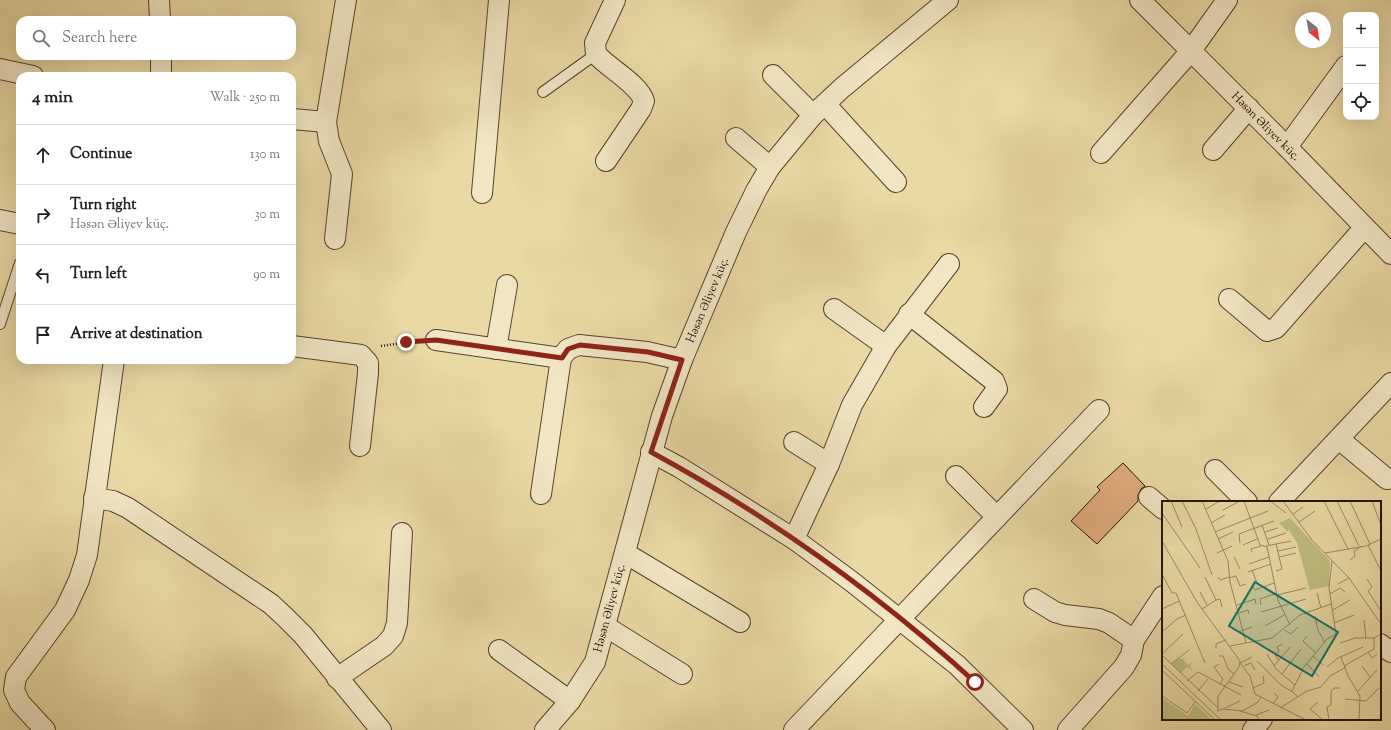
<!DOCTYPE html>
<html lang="en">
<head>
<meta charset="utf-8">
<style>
	:root { --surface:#fff; --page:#f2f2f2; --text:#222; --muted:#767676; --line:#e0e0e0 }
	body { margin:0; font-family:"Sorts Mill Goudy",serif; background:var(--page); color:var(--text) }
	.controls { position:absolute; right:12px; top:12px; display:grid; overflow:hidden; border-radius:8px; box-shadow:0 4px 16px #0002 }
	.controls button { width:36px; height:36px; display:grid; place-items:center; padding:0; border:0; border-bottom:1px solid var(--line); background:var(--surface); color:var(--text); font:20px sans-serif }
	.compass { position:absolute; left:1295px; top:12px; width:36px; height:36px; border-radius:50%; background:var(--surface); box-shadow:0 4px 16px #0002; rotate:149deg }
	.stop { position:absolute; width:12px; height:12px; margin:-9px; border:3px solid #8f2418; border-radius:50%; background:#fff }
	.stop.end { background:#8f2418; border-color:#fff; box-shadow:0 1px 4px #0008 }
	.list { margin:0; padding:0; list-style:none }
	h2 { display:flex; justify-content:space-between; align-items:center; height:52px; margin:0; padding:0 16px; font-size:17px }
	h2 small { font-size:13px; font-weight:400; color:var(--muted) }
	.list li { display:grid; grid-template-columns:26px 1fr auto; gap:12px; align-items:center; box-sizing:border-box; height:60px; padding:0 16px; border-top:1px solid var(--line) }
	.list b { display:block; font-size:15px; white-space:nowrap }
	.list p { margin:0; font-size:13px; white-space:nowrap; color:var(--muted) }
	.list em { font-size:13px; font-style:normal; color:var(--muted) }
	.icon { flex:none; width:22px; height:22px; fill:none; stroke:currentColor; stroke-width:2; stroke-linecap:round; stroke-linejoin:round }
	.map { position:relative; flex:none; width:1391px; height:730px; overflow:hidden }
	.search { position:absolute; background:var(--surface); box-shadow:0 4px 16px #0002; left:16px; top:16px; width:280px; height:44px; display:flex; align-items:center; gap:10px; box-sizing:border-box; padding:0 14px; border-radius:12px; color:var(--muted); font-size:15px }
	.panel { position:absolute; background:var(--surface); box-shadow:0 4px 16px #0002; left:16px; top:72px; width:280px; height:292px; border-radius:12px }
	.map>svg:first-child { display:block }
</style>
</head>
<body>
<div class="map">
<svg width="1391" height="730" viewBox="0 0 1391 730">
	<rect width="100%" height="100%" fill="#e9d9a5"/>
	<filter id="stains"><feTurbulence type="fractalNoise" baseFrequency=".005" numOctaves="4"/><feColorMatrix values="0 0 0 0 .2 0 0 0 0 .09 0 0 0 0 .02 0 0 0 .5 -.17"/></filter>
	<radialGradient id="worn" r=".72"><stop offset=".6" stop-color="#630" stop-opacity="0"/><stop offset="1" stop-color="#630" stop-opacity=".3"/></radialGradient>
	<polygon fill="#e0ac7f" stroke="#241200" points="1123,463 1145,486 1141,489 1138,495 1138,501 1097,544 1071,521 1100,490 1097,487"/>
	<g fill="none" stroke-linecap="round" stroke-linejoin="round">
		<defs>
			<g id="lane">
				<polyline points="543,92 596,54"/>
				<polyline points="0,324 20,263"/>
			</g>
			<g id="street">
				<polyline points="159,0 160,20"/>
				<polyline points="1140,0 1287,147 1391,254"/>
				<polyline points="0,69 33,76"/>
				<polyline points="773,75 813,115"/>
				<polyline points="161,76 161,56"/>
				<polyline points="825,104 896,182"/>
				<polyline points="292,119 326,122"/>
				<polyline points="736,138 770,167"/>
				<polyline points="1287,147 1346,66"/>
				<polyline points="1213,150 1249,108"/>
				<polyline points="1101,153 1190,52 1227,0"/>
				<path d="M 606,161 L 641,109 L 644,101 C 639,84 608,68 596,54 L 595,43 L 615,0"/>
				<polyline points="482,193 499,0"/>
				<polyline points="0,220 20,224"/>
				<polyline points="335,239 342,174 329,141 326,122 346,0"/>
				<polyline points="1229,299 1267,331 1276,328 1364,228"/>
				<polyline points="834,309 886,346"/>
				<polyline points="909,314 994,381 997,389 984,407"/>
				<polyline points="436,340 561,358"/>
				<polyline points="292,346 361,355 368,363 368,373 360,446"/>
				<polyline points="496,349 507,285"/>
				<polyline points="1339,439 1387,479"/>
				<polyline points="794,442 829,464"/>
				<polyline points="651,452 679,467 794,539 851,581 957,665 1023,730"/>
				<polyline points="1215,470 1247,502"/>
				<polyline points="956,476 997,517"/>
				<polyline points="541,494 561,358 568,349 579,345 647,352 682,360"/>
				<polyline points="1149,497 1163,509"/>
				<polyline points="94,498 113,501 128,508 271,604 286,618 303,635 381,730"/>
				<polyline points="1279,502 1391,383"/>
				<polyline points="794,539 829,464 852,405 886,346 949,264"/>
				<polyline points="625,553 740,622"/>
				<polyline points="1034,599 1055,612 1065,615 1099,619 1109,623 1134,640"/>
				<polyline points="605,626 682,674"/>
				<polyline points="1380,644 1391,652"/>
				<polyline points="499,650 570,701"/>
				<polyline points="337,678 384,646 393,636 397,623 402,533"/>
				<polyline points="45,730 20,703 14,690 16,677 65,610 79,580 87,555 114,360"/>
				<polyline points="545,730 570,701 595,662 662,416 682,360 736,232 757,189 770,167 813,115 842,88 948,0"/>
				<polyline points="794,730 1099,410"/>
				<polyline points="1068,730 1124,667 1131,655 1134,640 1163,596"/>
				<polyline points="1253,730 1262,719"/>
			</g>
		</defs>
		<use href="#lane" stroke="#554429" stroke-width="12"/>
		<use href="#street" stroke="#554429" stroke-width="22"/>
		<polyline stroke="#241200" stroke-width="2.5" stroke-dasharray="1 2" stroke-linecap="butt" points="381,346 416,341"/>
		<use href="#lane" stroke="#f1e6c4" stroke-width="10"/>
		<use href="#street" stroke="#f1e6c4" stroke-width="20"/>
	</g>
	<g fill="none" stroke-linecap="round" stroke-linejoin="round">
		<path stroke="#8f2418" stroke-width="5" d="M 406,342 L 436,340 L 562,358 L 568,349 L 580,345 L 648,352 L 682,360 L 651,452 C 767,515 877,593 975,682"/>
	</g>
	<g text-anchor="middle" stroke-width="4" stroke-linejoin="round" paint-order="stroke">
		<g font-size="12" fill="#241200" stroke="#f1e6c4">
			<text transform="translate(1266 126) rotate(45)" y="4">Həsən Əliyev küç.</text>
			<text transform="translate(707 300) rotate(-67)" y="4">Həsən Əliyev küç.</text>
			<text transform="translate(609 608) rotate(-75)" y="4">Həsən Əliyev küç.</text>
		</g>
	</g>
	<g transform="translate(1162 501)">
		<rect width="219" height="219" fill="#e9d9a5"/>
		<path d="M 128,17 L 168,60 L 167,85 L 148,89 L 135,42 L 127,29 L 125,30 L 117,22 ZM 16,158 L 21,158 L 26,164 L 30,161 L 28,165 L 31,170 L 25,166 L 19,172 L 10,163 ZM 0,197 L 26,215 L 33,203 L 50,219 L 0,219 Z" fill="#bebd81"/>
		<path fill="none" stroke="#9a8963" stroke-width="1" d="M 9,0 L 20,26M 20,0 L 34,28 L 50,74M 40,0 L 66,60 L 68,81 L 84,142M 82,0 L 98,44 L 105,46 L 116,99 L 128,124M 108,0 L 124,12M 121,0 L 150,39 L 187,77 L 219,123M 162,0 L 186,48M 175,0 L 197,45M 188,0 L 208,43M 210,0 L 219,24M 44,8 L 58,0M 61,9 L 78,0M 0,12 L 38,67M 131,13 L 141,6M 137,21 L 153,10M 49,22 L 63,14M 100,24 L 107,44M 53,31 L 106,10M 103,31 L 116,27M 56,38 L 71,31M 106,38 L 124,32M 0,40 L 35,101 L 78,160 L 77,166 L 56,195 L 56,210M 78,42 L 77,33 L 112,20M 81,44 L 95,38M 206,44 L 219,70M 104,45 L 129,40M 116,50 L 134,46M 90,51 L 89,48 L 99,45M 55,52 L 70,45M 163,52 L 204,45 L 219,38M 72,56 L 78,68M 117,56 L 134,52M 188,59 L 193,55 L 192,50 L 200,45M 87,63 L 107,56M 90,69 L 95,82M 114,70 L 120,68 L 114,43M 86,71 L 109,63M 0,73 L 10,92 L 14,92 L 43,162M 56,76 L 58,79 L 67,76M 67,77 L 74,75 L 78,85 L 84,83M 205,78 L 210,86 L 206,90 L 219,110M 176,83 L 187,77M 91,86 L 93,89 L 112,82M 38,91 L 45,104M 155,92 L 159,107M 168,93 L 178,87 L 183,91M 115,94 L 144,87M 54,99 L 58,98 L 60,106M 75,104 L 93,98 L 94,103M 99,104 L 98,98 L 115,92M 0,108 L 17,100M 40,108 L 54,99 L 43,76M 171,109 L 188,99M 99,111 L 144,98M 77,112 L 86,109 L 87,113M 153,115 L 156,129 L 163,142M 202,119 L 204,138M 172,122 L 192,114M 103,125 L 122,114M 122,129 L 129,133 L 136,126M 0,131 L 15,118 L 24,114M 76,131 L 90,126M 145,135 L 141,140 L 154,152M 178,142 L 193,137 L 212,137M 68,145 L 110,137 L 138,114 L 169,103M 54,147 L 54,143 L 64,139M 206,151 L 210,157 L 215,153M 0,153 L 21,133M 105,153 L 114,168 L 133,184M 0,154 L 55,206M 57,155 L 61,155 L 66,168 L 72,173M 151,155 L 161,164M 90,156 L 78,162 L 88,175 L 93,193 L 144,219M 179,156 L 186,175 L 198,195 L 197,219M 95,160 L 119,184 L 131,191M 117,160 L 113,154 L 117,150 L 115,146 L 120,143M 0,163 L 59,219M 9,163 L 27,149M 57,163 L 52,166 L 61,178 L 58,184M 145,163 L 157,176M 82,165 L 89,162 L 93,169M 112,165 L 128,146M 182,165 L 212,148 L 212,137 L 219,133M 200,165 L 208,176M 165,166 L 176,157 L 201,146M 0,169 L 53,219M 120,173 L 139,148M 25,180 L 36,171 L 79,194M 67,181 L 81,186M 91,187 L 102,182 L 101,175M 36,190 L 46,178M 196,190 L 215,169M 0,195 L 25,212 L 33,201M 136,196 L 130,190 L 142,166 L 165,138 L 174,133 L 167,87 L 170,60M 183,198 L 204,200 L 217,187M 156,201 L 148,208 L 161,219M 111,203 L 116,196 L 112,192M 63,207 L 78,200M 118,207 L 145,190 L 159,186 L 168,175 L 184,166M 55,210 L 61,208 L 80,210 L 95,202 L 99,196M 78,210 L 95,215 L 97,219M 94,214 L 107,209M 167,219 L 165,206 L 169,204 L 169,191 L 172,187 L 178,187"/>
		<path fill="#0f766e" fill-opacity="0.15" stroke="#0f766e" stroke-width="2" d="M 93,81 L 176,131 L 150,175 L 67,125 Z"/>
		<rect width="219" height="219" fill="none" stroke="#241200" stroke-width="2"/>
	</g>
	<rect width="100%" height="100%" filter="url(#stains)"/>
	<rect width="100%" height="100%" fill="url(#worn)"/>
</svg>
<div class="controls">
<button>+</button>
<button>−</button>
<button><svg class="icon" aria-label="locate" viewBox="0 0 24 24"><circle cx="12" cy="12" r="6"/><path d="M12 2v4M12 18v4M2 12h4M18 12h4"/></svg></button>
</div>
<svg class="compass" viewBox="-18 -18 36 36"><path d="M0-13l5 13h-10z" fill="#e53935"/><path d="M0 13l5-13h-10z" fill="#767676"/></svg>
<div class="stop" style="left:975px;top:682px"></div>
<div class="stop end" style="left:406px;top:342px"></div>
<div class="search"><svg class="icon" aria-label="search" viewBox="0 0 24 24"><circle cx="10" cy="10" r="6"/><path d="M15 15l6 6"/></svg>Search here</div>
<section class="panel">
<h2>4 min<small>Walk · 250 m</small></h2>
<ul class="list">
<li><svg class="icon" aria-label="ahead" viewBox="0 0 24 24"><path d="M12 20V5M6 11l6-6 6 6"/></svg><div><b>Continue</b></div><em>130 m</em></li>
<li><svg class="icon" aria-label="right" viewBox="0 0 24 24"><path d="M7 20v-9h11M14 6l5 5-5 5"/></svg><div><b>Turn right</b><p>Həsən Əliyev küç.</p></div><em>30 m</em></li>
<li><svg class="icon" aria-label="left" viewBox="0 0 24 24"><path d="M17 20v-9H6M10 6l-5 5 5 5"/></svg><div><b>Turn left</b></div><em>90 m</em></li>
<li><svg class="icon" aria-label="arrive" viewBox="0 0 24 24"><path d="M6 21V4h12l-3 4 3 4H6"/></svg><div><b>Arrive at destination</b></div></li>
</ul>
</section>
</div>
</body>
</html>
